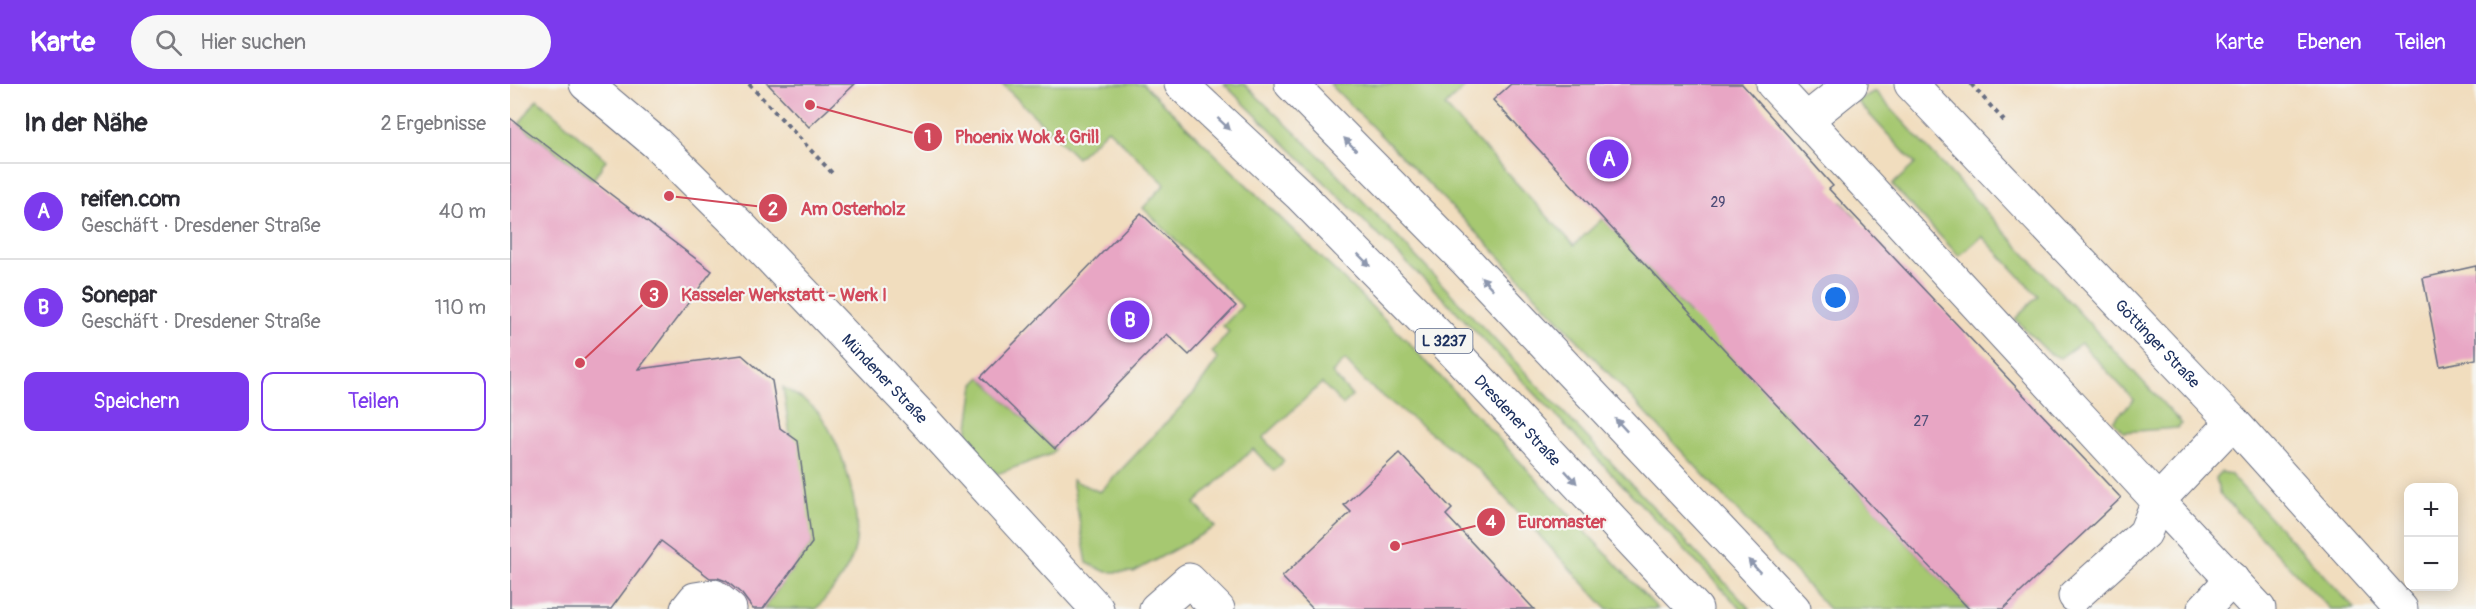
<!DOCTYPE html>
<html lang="de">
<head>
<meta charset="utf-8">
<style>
	:root { --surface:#fff; --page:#f7f7f7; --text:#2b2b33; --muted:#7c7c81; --line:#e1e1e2; --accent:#7c3aed }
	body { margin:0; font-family:Pangolin,sans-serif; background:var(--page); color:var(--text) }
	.controls { position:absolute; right:18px; bottom:18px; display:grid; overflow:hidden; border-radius:12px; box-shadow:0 3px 15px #0003 }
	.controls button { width:54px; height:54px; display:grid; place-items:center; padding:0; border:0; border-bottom:2px solid var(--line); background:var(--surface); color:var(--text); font:30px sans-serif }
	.you { position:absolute; left:1326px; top:214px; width:21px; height:21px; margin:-15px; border:4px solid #fff; border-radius:50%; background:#1a73e8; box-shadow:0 0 0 9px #1a73e833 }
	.badge { display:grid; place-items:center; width:39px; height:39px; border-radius:50%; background:var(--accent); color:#fff; font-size:20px; font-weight:700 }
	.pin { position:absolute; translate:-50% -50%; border:3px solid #fff; box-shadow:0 2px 6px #0006 }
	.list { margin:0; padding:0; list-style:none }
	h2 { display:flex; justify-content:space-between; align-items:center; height:78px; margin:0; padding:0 24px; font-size:26px }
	h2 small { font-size:20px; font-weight:400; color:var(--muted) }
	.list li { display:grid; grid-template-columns:39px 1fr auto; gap:18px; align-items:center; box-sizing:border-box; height:96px; padding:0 24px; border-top:2px solid var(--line) }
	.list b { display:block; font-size:22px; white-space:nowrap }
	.list p { margin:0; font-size:20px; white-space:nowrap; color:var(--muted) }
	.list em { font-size:20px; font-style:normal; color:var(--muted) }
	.actions { display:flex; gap:12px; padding:18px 24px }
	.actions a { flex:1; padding:14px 0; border:2px solid var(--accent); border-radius:12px; text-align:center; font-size:21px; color:var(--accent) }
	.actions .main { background:var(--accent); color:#fff }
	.icon { flex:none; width:33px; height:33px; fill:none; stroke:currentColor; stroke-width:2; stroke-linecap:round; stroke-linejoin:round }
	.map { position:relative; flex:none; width:1966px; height:525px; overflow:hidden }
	header { display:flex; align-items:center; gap:36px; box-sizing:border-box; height:84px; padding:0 30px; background:var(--accent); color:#fff }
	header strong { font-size:28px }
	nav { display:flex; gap:33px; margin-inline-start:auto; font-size:21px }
	.search { width:420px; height:54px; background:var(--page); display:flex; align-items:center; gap:15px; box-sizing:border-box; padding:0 21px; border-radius:33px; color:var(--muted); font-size:22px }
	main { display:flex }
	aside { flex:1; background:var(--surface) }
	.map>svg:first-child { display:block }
</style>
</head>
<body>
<header>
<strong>Karte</strong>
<div class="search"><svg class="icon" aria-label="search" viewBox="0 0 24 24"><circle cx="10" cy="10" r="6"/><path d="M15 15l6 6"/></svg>Hier suchen</div>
<nav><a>Karte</a><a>Ebenen</a><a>Teilen</a></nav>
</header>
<main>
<aside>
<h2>In der Nähe<small>2 Ergebnisse</small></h2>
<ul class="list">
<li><span class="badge">A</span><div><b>reifen.com</b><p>Geschäft · Dresdener Straße</p></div><em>40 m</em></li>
<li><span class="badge">B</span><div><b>Sonepar</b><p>Geschäft · Dresdener Straße</p></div><em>110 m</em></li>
</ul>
<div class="actions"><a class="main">Speichern</a><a>Teilen</a></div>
</aside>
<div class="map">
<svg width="1966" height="525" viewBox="0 0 1966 525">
	<rect width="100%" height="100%" fill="#f6f6f2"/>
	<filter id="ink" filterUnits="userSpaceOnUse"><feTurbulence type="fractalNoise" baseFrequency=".0167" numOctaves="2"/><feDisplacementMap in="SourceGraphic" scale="12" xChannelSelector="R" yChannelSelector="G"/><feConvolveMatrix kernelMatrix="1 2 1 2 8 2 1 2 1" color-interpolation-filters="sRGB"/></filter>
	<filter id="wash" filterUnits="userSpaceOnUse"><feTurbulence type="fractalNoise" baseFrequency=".008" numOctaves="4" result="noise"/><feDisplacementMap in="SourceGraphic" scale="24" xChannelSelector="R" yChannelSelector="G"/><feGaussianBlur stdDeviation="1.35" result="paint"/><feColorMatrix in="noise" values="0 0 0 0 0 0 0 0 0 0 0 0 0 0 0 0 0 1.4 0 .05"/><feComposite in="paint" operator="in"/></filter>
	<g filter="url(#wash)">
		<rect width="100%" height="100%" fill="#f1ddbe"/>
		<g fill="#a6c871" stroke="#607c68" stroke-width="1.5">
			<polygon points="492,0 633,0 897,257 1148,525 1097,525 969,386 857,300 835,276 822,289 842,312 833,321 812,299 753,354 774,377 764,387 743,365 685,419 705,443 624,488 596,488 577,479 562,396 590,408 684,309 708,275 702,268 719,248 713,242 732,222 633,124 655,100 598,45 567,74"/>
			<polygon points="714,0 734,0 817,79 1240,525 1231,525 943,224"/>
			<polygon points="820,0 958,0 935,22 1064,161 1093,134 1179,229 1280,141 1305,139 1332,118 1346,133 1211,261 1459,525 1319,525 974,156"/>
			<polygon points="1365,7 1672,340 1667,344 1613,348 1603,337 1624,316 1571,259 1550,274 1539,269 1505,235 1528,212 1472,152 1449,172 1382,101 1405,80 1347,17"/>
			<polygon points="27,15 96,76 83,96 9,40"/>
			<polygon points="471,293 545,365 541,370 487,390 456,358 464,300"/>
			<path d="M 273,303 C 283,310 296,316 304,324 C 330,349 353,428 345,463 C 340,487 322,507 306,525 L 253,525 L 302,459 L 280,351 Z"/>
			<polygon points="1711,388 1720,390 1845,525 1820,525 1709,409 1706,394"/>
		</g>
		<g id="blocks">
			<g fill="#e8a6c4">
				<polygon points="258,0 345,0 299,43"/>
				<polygon points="1001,0 1232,0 1323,102 1319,105 1611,414 1493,525 1459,525 1180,229 983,16"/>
				<polygon points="0,34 202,187 129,285 232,271 262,297 270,344 288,357 302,459 253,525 243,525 232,510 216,497 208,494 200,494 151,457 101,525 0,525"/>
				<polygon points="631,129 726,222 679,271 657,250 545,365 471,293"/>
				<polygon points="1966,182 1966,275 1930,282 1913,194"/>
				<polygon points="889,369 942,425 936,431 1024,525 803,525 772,493 841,428 834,421"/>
			</g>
		</g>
	</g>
	<g filter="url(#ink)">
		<use href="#blocks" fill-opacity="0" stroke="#666c80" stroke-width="1.5"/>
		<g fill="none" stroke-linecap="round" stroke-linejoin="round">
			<defs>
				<g id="minor">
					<path id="s1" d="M 76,0 L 146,59 L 235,147 L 408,329 L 587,525"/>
					<polyline points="1263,0 1648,417 1635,449 1565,512"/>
					<path id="s2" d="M 1401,0 L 1723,338 L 1891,525"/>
					<polyline points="1296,36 1341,0"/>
					<polyline points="1723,338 1648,417 1749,525"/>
					<polyline points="177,525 185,515 204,512 220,525"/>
					<polyline points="646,525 679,496 708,525"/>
					<polyline points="1694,525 1722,495"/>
				</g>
				<g id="major">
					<path id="s3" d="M 671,0 L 790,111 L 924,247 L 1186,525"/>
					<polyline points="781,0 957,178 1284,525"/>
				</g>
			</defs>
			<use href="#minor" stroke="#666c80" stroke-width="35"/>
			<use href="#major" stroke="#666c80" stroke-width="35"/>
			<g stroke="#666c80" stroke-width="4" stroke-dasharray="4.5 4.5" stroke-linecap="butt">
				<polyline points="239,0 324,91"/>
				<polyline points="1461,0 1495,38"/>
			</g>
			<use href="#minor" stroke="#fff" stroke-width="33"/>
			<use href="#major" stroke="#fff" stroke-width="33"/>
		</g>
		<defs><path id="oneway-solid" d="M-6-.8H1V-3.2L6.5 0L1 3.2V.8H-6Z" transform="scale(1.5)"/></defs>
		<g fill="#8d97ae">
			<use href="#oneway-solid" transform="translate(714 40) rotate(43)"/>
			<use href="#oneway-solid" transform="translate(840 60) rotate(-135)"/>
			<use href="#oneway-solid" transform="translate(854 176) rotate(45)"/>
			<use href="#oneway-solid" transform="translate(977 199) rotate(-133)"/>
			<use href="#oneway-solid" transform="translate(1111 341) rotate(-133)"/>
			<use href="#oneway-solid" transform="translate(1061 393) rotate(47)"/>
			<use href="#oneway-solid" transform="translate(1244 482) rotate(-133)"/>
		</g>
	</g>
	<g text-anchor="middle" stroke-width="4.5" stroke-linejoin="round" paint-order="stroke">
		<g font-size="14" fill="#4e4d78">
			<text x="1208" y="123">29</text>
			<text x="1411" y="342">27</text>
		</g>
		<rect fill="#f6f6f2" stroke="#5d6b8a" stroke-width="1.5" x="905.5" y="245" width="57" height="24" rx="4.5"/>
		<g font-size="15" font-weight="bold" fill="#1b2f5e">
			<text x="934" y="262">L 3237</text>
		</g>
		<g font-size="16" fill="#1b2f5e" stroke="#f6f6f2">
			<text dy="6" stroke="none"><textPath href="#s2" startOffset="358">Göttinger Straße</textPath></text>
			<text dy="6" stroke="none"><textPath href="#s1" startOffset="420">Mündener Straße</textPath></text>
			<text dy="6" stroke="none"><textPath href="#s3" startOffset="476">Dresdener Straße</textPath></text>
		</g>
	</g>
	<path fill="none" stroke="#d1495b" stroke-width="2" d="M300 21L418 53M159 112L263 124M70 279L144 210M885 462L981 438"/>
	<g fill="#d1495b" stroke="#f6f6f2" stroke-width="2">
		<circle cx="300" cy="21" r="6"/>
		<circle cx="159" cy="112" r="6"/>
		<circle cx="70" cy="279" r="6"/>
		<circle cx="885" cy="462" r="6"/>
		<circle cx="418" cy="53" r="15"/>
		<circle cx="263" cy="124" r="15"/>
		<circle cx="144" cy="210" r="15"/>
		<circle cx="981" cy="438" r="15"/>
	</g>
	<g font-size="18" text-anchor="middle" font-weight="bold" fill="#fff">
		<text x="418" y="59">1</text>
		<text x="263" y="131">2</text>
		<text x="144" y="217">3</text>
		<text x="981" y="444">4</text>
	</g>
	<g font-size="18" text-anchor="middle" font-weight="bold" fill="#d1495b" stroke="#f6f6f2" stroke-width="4.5" stroke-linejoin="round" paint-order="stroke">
		<text x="517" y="59">Phoenix Wok &amp; Grill</text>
		<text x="343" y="131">Am Osterholz</text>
		<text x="274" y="217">Kasseler Werkstatt - Werk I</text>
		<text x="1052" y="444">Euromaster</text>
	</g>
</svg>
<div class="controls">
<button>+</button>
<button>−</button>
</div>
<div class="you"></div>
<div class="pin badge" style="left:1099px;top:75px">A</div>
<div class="pin badge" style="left:620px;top:236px">B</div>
</div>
</main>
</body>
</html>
